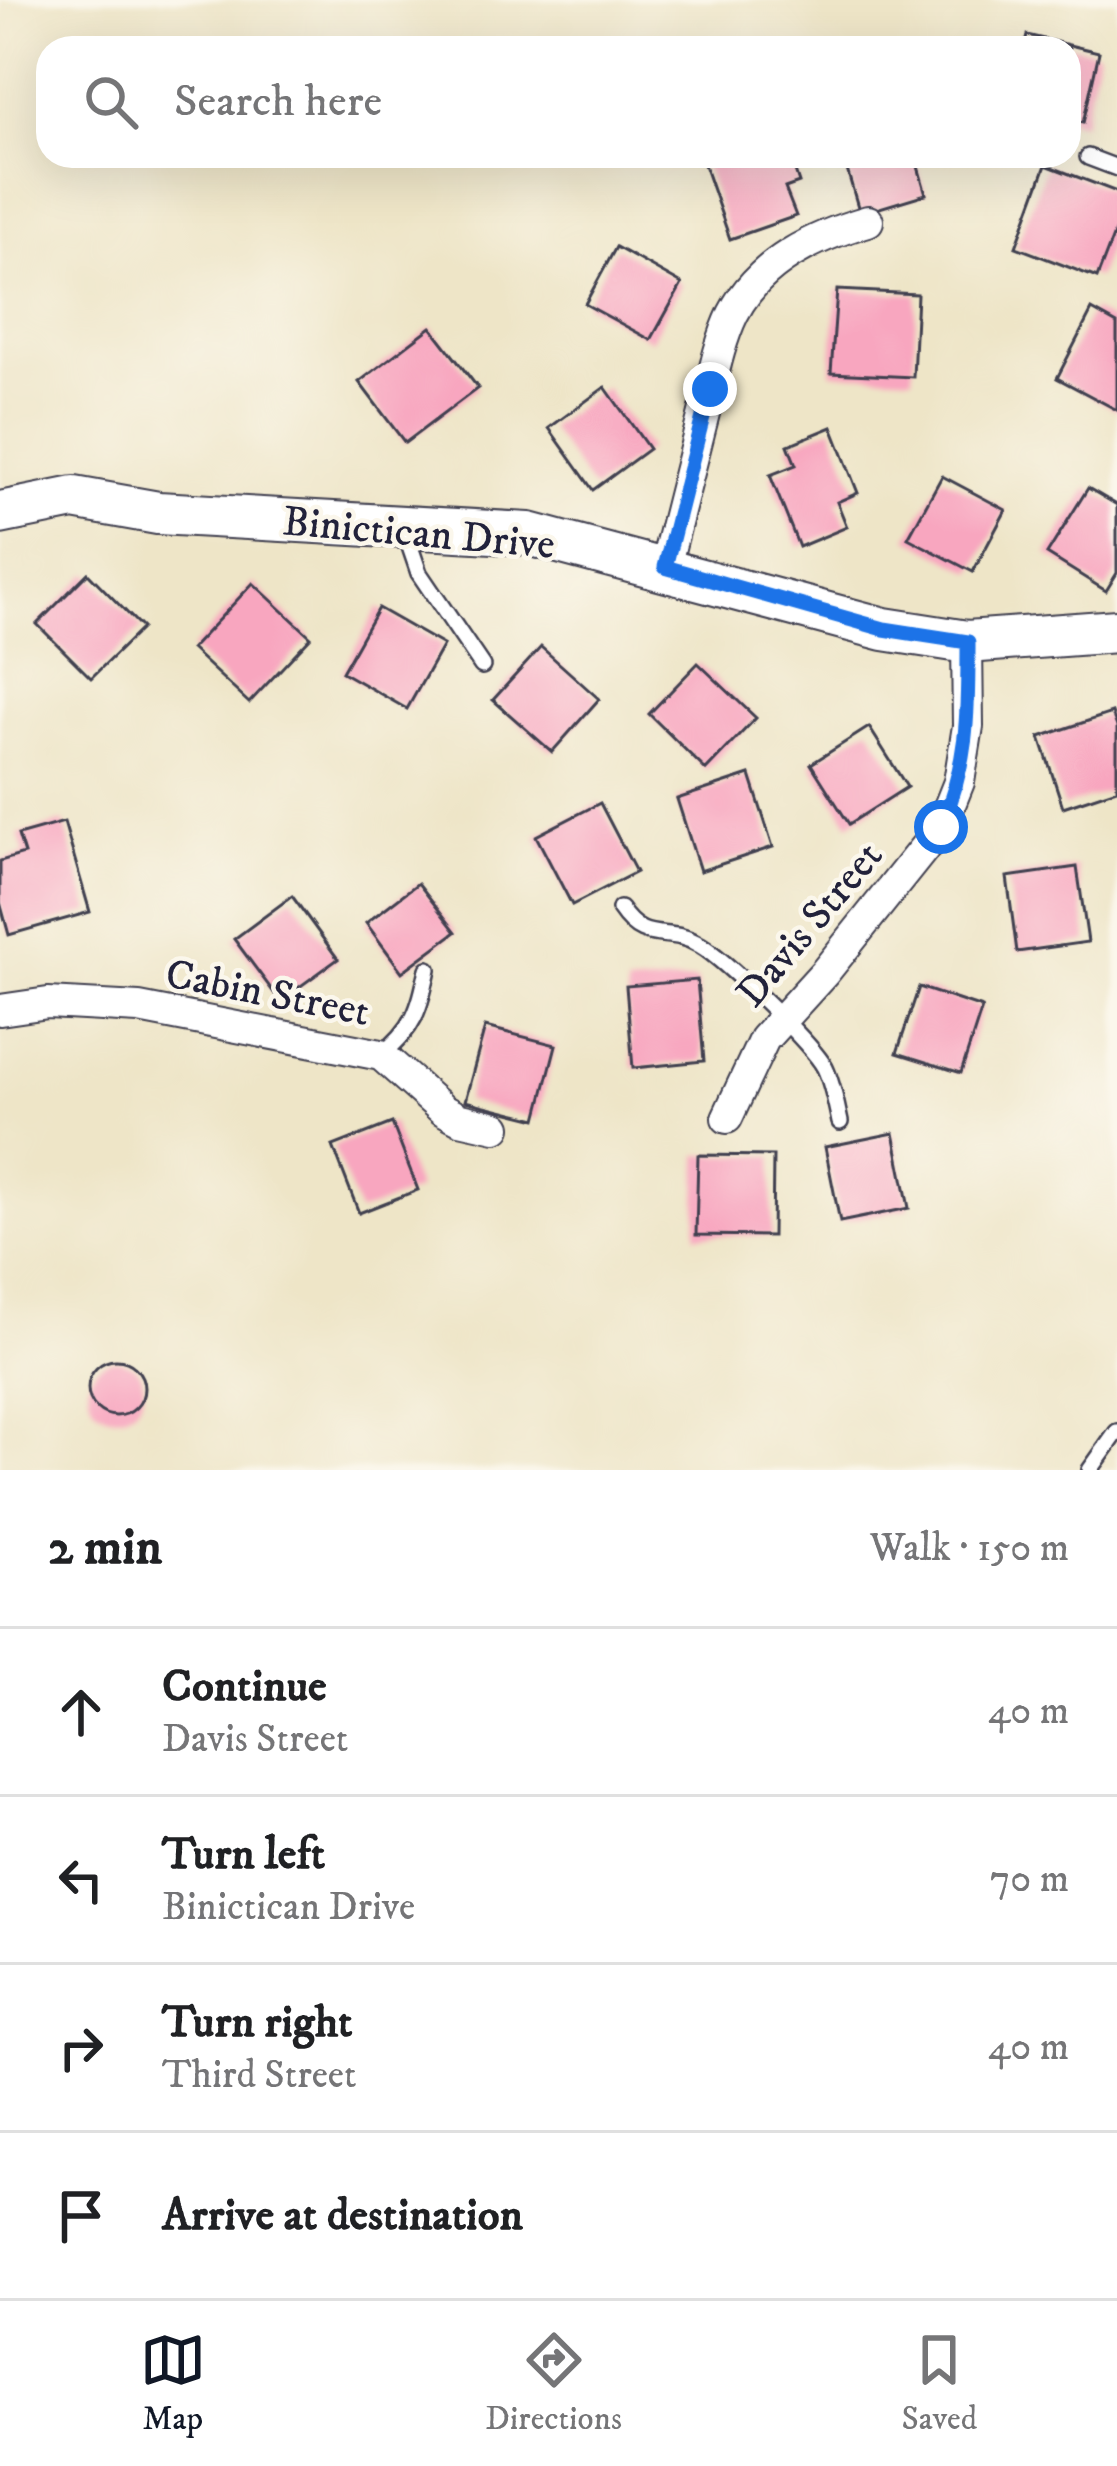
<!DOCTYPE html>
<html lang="en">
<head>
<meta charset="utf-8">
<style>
	:root { --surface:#fff; --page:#f2f2f2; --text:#202124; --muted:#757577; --line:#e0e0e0; --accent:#111827 }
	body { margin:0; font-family:"IM FELL DW Pica",serif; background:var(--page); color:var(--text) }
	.stop { position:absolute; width:36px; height:36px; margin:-27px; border:9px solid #1a73e8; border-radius:50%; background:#fff }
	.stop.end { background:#1a73e8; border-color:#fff; box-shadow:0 3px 12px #0008 }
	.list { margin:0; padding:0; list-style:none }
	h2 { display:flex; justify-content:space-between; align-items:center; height:156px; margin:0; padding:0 48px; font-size:51px }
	h2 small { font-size:39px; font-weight:400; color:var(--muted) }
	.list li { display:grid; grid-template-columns:78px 1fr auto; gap:36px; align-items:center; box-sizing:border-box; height:168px; padding:0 48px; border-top:3px solid var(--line) }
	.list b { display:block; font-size:45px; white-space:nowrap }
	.list p { margin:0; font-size:39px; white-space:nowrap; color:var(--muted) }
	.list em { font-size:39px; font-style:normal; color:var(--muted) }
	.icon { flex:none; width:66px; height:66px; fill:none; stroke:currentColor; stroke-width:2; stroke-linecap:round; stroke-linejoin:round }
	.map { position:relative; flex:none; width:1117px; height:1470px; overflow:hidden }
	.search { position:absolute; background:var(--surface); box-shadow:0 12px 48px #0002; left:36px; right:36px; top:36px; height:132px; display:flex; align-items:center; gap:30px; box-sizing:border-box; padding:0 42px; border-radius:36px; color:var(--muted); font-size:45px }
	.sheet { height:828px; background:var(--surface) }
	nav { display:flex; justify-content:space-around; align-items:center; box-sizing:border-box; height:168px; border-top:3px solid var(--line); background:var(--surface); font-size:33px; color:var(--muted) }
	nav a { display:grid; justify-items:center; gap:6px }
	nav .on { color:var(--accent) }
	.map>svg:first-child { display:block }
</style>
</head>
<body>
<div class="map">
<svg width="1117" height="1470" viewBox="0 0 1117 1470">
	<rect width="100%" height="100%" fill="#fbf7ec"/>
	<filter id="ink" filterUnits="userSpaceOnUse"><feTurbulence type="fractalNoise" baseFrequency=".00833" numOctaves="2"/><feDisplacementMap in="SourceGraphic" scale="24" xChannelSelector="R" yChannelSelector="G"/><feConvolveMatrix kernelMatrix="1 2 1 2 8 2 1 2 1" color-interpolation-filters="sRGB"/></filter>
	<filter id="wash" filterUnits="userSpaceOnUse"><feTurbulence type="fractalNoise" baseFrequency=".004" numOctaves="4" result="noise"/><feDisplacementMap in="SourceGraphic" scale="48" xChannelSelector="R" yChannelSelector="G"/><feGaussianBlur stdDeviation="2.7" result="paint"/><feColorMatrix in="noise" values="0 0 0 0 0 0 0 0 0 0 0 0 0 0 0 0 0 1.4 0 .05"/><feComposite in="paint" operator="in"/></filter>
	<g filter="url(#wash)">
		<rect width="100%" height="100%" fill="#eee5c7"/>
		<g id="blocks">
			<g fill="#f8a6bf">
				<polygon points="1027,35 1099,52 1083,123 1069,120 1069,48 1024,48"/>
				<polygon points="701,156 790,156 799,183 785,188 796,216 730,239"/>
				<polygon points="843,156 915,156 926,194 860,214"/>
				<polygon points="1046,165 1117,192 1117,226 1097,278 1016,247"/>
				<polygon points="616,247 682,284 651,340 585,304"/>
				<polygon points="837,290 917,294 913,377 831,373"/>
				<polygon points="1092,310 1117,324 1117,410 1057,378"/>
				<polygon points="431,327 478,388 405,443 359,382"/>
				<polygon points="605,387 649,449 593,490 549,428"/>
				<polygon points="832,427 858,493 837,502 847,527 799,547 770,475 796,465 788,445"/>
				<polygon points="942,476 1006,510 973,572 908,538"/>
				<polygon points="1088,488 1117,505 1117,573 1106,591 1047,554"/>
				<polygon points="88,573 142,628 91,678 37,624"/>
				<polygon points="253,583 311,637 249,703 191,649"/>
				<polygon points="378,608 443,645 407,709 342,672"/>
				<polygon points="541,647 599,699 552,752 493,700"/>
				<polygon points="698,663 756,718 706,770 649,714"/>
				<polygon points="1112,713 1117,727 1117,789 1063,807 1040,737"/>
				<polygon points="869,727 907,787 849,824 811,764"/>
				<polygon points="750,775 773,847 700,871 677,799"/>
				<polygon points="600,803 636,872 572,905 536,836"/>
				<polygon points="64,822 90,912 9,935 0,902 0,861 24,854 18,835"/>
				<polygon points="1077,867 1088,942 1017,952 1007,877"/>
				<polygon points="418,883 456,932 402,972 366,923"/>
				<polygon points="292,896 338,959 280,1001 234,939"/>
				<polygon points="697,980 704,1061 633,1068 626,986"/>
				<polygon points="919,987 982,1008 961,1073 897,1053"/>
				<polygon points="485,1027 556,1045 537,1119 465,1101"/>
				<polygon points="392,1123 418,1190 359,1213 333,1146"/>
				<polygon points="894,1133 909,1208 840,1222 825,1147"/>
				<polygon points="698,1155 773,1156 772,1236 696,1235"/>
				<circle cx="116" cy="1388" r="28"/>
			</g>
		</g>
	</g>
	<g filter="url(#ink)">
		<use href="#blocks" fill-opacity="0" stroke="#413f50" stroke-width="3"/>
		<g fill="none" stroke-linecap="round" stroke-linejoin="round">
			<defs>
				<g id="lane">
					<polyline points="1088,157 1117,168"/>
					<polyline points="404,529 419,573 482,666"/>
					<path d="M 620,909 C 646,948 666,924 700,945 C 724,959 813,1045 825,1068 C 833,1085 836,1104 840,1122"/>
					<path d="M 381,1055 C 415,1028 419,1010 428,969"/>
					<polyline points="1090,1470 1117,1432"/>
				</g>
				<g id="street">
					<path d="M 665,567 C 678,516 691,464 704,413 C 712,381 719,343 733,314 C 760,261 816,236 868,221"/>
					<polyline points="0,1010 48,1003 139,1008 381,1055 443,1110 460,1119 496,1127"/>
					<polyline points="727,1118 764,1039 825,972 941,827 959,782 968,726 967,642"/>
				</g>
				<polyline id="secondary" points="0,513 74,498 158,513 529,534 884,629 967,642 1117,631"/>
			</defs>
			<use href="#lane" stroke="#413f50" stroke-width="20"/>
			<use href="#street" stroke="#413f50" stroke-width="34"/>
			<use href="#secondary" stroke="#413f50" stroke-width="46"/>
			<use href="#lane" stroke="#fff" stroke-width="15"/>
			<use href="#street" stroke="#fff" stroke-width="30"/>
			<use href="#secondary" stroke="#fff" stroke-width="42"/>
		</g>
	</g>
	<g fill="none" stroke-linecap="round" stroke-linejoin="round" filter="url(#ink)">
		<path stroke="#1a73e8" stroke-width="15" d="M 710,389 L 665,567 L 884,629 L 968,642 C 968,714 969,759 941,827"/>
	</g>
	<g text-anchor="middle" stroke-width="9" stroke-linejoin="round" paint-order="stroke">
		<g font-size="42" fill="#22223b" stroke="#fbf7ec">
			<text transform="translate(419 531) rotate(5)" y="15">Binictican Drive</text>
			<text transform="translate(808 923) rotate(-50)" y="15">Davis Street</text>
			<text transform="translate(268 991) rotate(11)" y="15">Cabin Street</text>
		</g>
	</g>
</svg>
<div class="stop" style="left:941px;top:827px"></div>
<div class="stop end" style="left:710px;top:389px"></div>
<div class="search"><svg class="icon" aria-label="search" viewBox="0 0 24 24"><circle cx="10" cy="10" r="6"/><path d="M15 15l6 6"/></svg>Search here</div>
</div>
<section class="sheet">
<h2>2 min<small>Walk · 150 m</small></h2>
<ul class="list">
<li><svg class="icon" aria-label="ahead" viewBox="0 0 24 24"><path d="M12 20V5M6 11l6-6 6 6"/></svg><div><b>Continue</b><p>Davis Street</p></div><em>40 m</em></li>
<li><svg class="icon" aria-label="left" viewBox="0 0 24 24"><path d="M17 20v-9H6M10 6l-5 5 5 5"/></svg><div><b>Turn left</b><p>Binictican Drive</p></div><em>70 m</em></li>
<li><svg class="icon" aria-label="right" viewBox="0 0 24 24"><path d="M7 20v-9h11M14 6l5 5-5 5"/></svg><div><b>Turn right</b><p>Third Street</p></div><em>40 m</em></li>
<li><svg class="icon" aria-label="arrive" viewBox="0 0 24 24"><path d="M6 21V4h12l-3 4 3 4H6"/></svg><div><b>Arrive at destination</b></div></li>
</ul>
</section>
<nav>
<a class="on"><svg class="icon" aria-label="map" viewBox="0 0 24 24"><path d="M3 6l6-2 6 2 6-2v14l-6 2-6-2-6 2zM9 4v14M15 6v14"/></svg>Map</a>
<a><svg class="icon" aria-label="directions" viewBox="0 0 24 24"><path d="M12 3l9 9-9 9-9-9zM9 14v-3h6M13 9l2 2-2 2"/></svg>Directions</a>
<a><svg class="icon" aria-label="saved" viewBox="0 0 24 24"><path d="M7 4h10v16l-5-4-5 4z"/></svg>Saved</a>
</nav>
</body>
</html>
